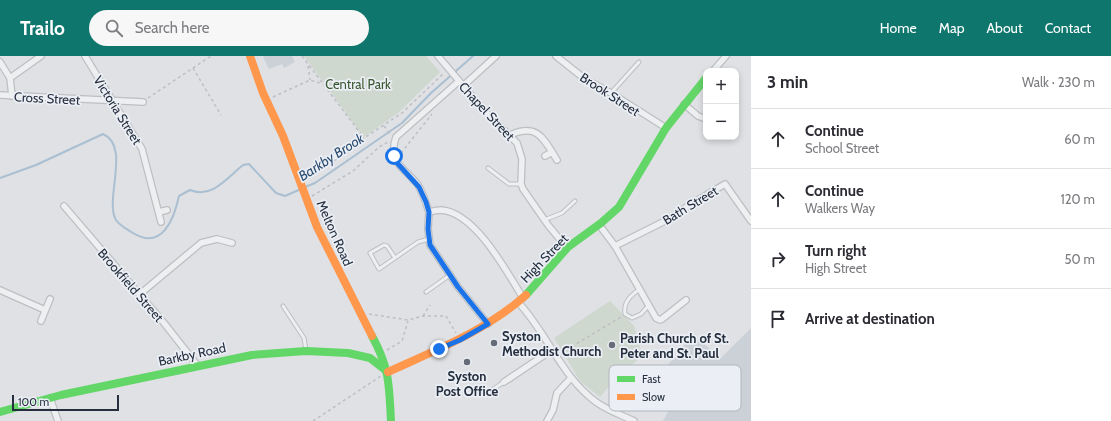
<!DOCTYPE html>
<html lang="en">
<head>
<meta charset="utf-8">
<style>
	:root { --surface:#fff; --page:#f7f7f7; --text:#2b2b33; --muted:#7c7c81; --line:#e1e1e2; --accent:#0f766e }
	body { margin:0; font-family:Cabin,sans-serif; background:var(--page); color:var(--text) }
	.controls { position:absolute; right:12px; top:12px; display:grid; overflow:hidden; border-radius:8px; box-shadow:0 2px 6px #0003 }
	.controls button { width:36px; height:36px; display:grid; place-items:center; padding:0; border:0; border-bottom:1px solid var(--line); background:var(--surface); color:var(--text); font:20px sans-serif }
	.scale { position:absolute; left:12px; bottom:10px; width:107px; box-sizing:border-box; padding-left:4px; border:2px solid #252f3e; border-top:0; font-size:11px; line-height:14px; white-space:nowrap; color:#252f3e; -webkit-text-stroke:3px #ebeff5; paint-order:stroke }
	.stop { position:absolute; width:12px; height:12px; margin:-9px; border:3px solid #1a73e8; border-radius:50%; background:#fff }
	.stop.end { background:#1a73e8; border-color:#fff; box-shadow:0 1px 4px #0008 }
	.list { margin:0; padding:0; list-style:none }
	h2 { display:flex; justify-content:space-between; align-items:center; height:52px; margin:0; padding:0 16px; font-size:17px }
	h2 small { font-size:13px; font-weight:400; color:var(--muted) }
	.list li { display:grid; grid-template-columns:26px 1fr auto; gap:12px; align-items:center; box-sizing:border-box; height:60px; padding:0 16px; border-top:1px solid var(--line) }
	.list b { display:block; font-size:15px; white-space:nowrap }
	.list p { margin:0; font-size:13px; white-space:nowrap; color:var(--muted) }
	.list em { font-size:13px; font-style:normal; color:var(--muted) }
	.icon { flex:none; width:22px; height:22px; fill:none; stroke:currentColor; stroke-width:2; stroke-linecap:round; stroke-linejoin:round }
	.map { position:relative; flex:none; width:751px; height:365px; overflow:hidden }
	header { display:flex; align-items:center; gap:24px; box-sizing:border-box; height:56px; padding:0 20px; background:var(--accent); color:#fff }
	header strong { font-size:19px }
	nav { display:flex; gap:22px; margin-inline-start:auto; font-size:14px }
	.search { width:280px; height:36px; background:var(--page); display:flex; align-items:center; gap:10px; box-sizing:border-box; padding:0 14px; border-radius:22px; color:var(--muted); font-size:15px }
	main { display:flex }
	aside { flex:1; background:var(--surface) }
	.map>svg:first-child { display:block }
</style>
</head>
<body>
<header>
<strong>Trailo</strong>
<div class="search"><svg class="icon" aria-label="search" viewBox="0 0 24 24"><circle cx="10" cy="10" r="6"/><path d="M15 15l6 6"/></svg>Search here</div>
<nav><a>Home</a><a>Map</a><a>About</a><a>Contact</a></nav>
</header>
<main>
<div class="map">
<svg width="751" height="365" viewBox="0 0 751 365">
	<rect width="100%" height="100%" fill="#dfe1e4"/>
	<g fill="#ccd1d8">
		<polygon points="265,0 292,0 295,6 284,12 282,8 269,13 263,1"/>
		<polygon points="751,272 751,365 663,365 669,354 670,355 676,339 651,329 693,279 721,302"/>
	</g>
	<g fill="#cfd8ce">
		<polygon points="304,0 426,0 440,16 398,57 364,81"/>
		<polygon points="610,245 635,271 636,280 643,300 619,318 600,341 580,325 554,282"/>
	</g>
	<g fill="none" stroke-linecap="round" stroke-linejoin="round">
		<g stroke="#aabfd1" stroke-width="2">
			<path d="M 0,122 L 36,109 L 103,78 C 131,90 104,144 116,164 C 120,170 127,173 133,177 C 162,195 174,163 179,140 L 190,134 C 212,143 227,122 243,109 L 249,108 L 276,137 L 285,140 L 301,133"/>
			<polyline points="305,131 315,127 402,67 431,37 473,0"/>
		</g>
		<defs>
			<g id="lane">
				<polyline points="611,37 639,6"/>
				<polyline points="488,112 509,128 521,128"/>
				<polyline points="544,164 562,157 575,145"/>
				<polyline points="395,202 387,190 384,189 370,197 379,213 418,186 429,183"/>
				<path d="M 640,233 C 631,239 623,246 625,258 L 632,262 L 641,258 L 649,249"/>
				<polyline points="426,236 450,219"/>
				<polyline points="283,250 304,282 306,294"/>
				<polyline points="484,339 504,326"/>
			</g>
			<g id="street">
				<polyline points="85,0 142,93 161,166"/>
				<polyline points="438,0 482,52 517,87 522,103 521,128 523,133 548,169 567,192"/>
				<polyline points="556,0 585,23 611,37 666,72"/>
				<polyline points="0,6 10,22 12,40"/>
				<polyline points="713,15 726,0"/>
				<polyline points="10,22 41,0"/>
				<path d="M 459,25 L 396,81 C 387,107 405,112 418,129 C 423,137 426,147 429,156 C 433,155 437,154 441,154 C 475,156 507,216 523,242"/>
				<polyline points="463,30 496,0"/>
				<polyline points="0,39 143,46"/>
				<polyline points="684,48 698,60 706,63"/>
				<path d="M 510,79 C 538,67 543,82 557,104"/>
				<polyline points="545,100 552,96"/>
				<polyline points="299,120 309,117 357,86"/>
				<polyline points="64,150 164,267 197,309"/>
				<polyline points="159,156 167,154"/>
				<polyline points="429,156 428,173 430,189 458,231 488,268"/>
				<polyline points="600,170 615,190 656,262 660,264 662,263 686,244"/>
				<polyline points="615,190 667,164 688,150 725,128 751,165"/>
				<polyline points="0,234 45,254"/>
				<polyline points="140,238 201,187 217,183 232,187"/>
				<path d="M 518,246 C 547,277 561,320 596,346 C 607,354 621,359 634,365"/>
				<polyline points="41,265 50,243"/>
				<polyline points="504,326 552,294"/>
				<polyline points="50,342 58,365"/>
				<polyline points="547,365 553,354 557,337 571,322"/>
			</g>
		</defs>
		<use href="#lane" stroke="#bdbfc2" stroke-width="5"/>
		<use href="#street" stroke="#bdbfc2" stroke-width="8"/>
		<g stroke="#bdbfc4" stroke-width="1.5" stroke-dasharray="3 3" stroke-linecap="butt">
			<polyline points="302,0 364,82"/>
			<polyline points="308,10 310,24"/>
			<polyline points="193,12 221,59"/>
			<polyline points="273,41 310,24 323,28"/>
			<polyline points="148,42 211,0"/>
			<polyline points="384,70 390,78"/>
			<polyline points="361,84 402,57 444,17"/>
			<polyline points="401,97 432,58"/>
			<polyline points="312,140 353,115 379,91 388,86"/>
			<polyline points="369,258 408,264 423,260 446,260 456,277"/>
			<polyline points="423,260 430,249"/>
			<polyline points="560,293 571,291 621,261"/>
			<polyline points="387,294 402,285 408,265"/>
			<polyline points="313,365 381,320"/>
		</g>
		<use href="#lane" stroke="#edeff1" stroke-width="3"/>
		<use href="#street" stroke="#edeff1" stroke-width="5.5"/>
		<g stroke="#63d668" stroke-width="8">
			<polyline points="526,239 568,191 601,167 619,151 666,72 706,22"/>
			<path d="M 372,280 C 390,313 389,329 391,365"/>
			<polyline points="0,356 61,339 252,299 306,295 348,297 370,302 388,316"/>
		</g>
		<g stroke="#ff974d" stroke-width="8">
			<polyline points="250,0 263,37 283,80 317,171 372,280"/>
			<path d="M 388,316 C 436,294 486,275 526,239"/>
		</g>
	</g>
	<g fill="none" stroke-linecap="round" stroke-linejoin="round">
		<polyline stroke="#1a73e8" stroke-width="5" points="394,100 398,108 419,131 426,146 429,156 428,173 430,189 458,231 488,268 460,284 439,293"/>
	</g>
	<g fill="#666d78" stroke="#ebeff5" stroke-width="1.5">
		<circle cx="494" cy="287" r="4"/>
		<circle cx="612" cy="289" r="4"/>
		<circle cx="467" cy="306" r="4"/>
	</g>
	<g text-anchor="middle" stroke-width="3.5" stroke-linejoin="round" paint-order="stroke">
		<g font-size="13" fill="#3b5a32" stroke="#ebeff5">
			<text x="358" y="33">Central Park</text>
		</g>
		<g font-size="13" fill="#252f3e" stroke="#ebeff5">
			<text transform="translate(610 38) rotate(33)" y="5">Brook Street</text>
			<text transform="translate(47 42) rotate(3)" y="5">Cross Street</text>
			<text transform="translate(118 54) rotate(58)" y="5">Victoria Street</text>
			<text transform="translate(487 55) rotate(47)" y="5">Chapel Street</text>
			<text transform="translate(690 149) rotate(-31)" y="5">Bath Street</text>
			<text transform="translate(335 177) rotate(66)" y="5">Melton Road</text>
			<text transform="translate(544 202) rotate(-46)" y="5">High Street</text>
			<text transform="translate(131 229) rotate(49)" y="5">Brookfield Street</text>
			<text transform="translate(192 298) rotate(-12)" y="5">Barkby Road</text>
		</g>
		<g font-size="13" font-weight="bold" fill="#252f3e" stroke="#ebeff5" text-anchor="start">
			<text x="502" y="285">Syston<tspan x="502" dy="15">Methodist Church</tspan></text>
			<text x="620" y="287">Parish Church of St.<tspan x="620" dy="15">Peter and St. Paul</tspan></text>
			<text x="467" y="325" text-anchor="middle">Syston<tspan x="467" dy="15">Post Office</tspan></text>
		</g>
		<g font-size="14" font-style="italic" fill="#2e4f73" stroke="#ebeff5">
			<text transform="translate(331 101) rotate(-33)" y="5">Barkby Brook</text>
		</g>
	</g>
	<rect x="609" y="309" width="132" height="46" rx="6" fill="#ebeff5" stroke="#b0b5be" stroke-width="1"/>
	<rect x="617" y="320" width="18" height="6" fill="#63d668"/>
	<rect x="617" y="338" width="18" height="6" fill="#ff974d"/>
	<g font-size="11" fill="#252f3e">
		<text x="642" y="327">Fast</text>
		<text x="642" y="345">Slow</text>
	</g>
</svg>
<div class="controls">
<button>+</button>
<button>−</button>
</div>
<div class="scale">100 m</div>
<div class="stop" style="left:394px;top:100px"></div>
<div class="stop end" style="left:439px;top:293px"></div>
</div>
<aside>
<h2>3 min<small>Walk · 230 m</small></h2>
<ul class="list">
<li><svg class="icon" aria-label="ahead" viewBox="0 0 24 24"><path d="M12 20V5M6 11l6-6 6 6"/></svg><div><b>Continue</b><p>School Street</p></div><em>60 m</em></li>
<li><svg class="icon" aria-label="ahead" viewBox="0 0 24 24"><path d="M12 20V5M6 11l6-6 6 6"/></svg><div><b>Continue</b><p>Walkers Way</p></div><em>120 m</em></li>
<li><svg class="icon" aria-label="right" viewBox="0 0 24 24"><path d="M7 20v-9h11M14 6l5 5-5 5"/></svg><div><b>Turn right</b><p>High Street</p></div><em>50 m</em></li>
<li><svg class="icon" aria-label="arrive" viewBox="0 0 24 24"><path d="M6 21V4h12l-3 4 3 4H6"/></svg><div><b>Arrive at destination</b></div></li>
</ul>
</aside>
</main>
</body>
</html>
